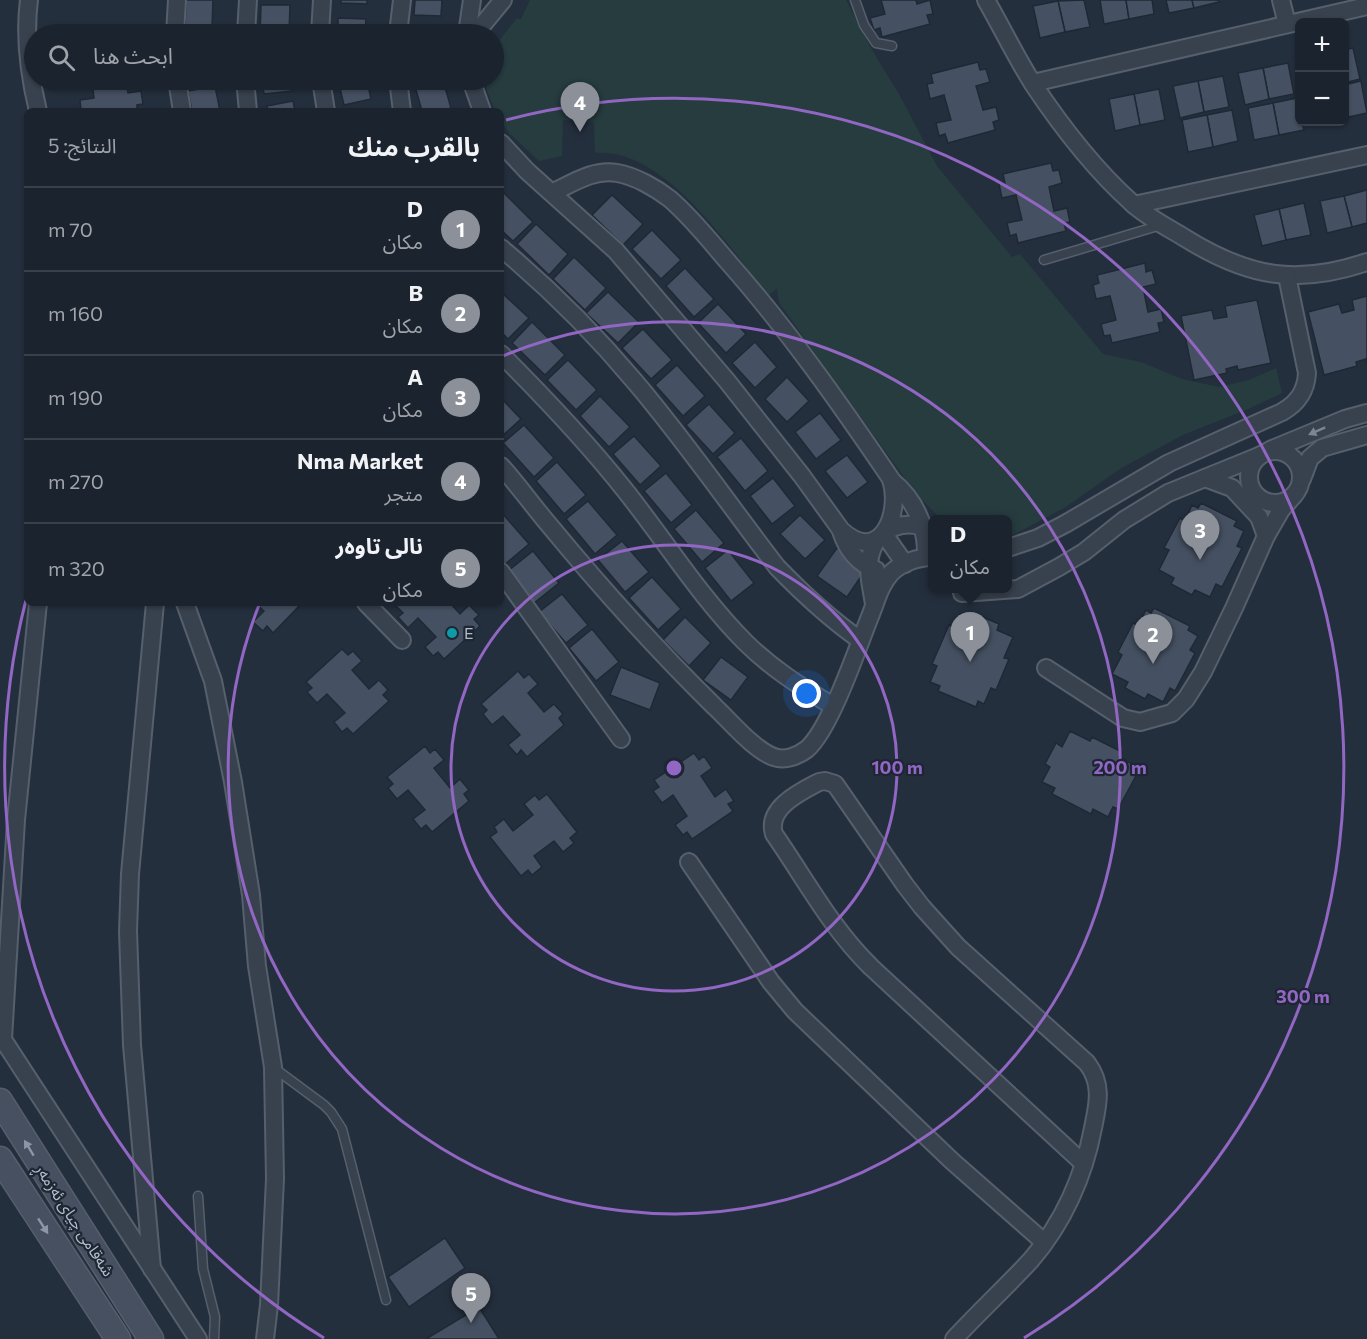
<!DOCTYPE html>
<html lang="ar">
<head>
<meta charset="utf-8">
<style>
	:root { --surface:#1b232e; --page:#242b36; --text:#f1f3f6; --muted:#a0a4aa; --line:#39404a; --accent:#8c9099 }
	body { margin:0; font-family:Commissioner,"Noto Sans Arabic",sans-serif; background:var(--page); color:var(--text); direction:rtl }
	.controls { position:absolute; right:18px; top:18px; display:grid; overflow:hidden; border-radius:9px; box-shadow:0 2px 4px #0004 }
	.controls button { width:54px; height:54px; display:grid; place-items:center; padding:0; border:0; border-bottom:2px solid var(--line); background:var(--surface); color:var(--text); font:30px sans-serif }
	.you { position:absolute; left:807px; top:694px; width:21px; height:21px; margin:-15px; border:4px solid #fff; border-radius:50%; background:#1a73e8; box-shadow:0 0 0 9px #1a73e833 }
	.badge { display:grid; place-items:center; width:39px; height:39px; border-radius:50%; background:var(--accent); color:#fff; font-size:20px; font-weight:700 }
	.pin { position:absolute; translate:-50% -50px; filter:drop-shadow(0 2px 3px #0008) }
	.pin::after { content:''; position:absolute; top:32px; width:21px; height:18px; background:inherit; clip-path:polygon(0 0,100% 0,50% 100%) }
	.popup { position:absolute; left:928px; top:515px; width:84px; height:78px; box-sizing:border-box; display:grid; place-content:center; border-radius:9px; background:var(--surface); filter:drop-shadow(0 2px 4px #0005); font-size:20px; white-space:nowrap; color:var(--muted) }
	.popup b { font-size:22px; color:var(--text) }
	.popup::after { content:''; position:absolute; left:50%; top:100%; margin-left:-12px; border:12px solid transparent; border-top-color:var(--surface) }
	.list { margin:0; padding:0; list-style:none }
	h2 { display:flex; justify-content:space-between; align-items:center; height:78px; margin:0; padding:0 24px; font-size:26px }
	h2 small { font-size:20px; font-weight:400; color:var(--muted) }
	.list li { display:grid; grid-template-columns:39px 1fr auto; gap:18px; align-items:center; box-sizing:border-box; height:84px; padding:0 24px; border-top:2px solid var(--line) }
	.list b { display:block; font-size:22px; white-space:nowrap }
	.list p { margin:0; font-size:20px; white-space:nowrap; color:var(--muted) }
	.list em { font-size:20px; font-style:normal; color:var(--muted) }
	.icon { flex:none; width:33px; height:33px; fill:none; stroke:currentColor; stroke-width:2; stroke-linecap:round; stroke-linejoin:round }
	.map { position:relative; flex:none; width:1367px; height:1339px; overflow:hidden; direction:ltr }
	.search { position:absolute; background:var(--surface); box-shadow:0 2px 4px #0004; left:24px; top:24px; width:480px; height:66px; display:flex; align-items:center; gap:15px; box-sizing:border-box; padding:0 21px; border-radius:33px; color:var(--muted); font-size:22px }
	.panel { position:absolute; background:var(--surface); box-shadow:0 2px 4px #0004; left:24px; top:108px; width:480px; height:498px; border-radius:9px; direction:rtl }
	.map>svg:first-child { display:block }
</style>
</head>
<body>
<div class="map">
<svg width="1367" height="1339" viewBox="0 0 1367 1339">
	<rect width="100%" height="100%" fill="#242f3e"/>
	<path fill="#263c3f" d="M 530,0 L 846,0 L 872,50 L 899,94 L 937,166 L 1012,257 L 1020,254 L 1103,354 L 1141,362 L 1182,379 L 1219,387 L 1249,380 L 1276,368 L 1282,393 L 1246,410 L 1185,434 L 1123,467 L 1064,508 L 1013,535 L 1008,536 L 1008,520 L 941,519 L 916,494 L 779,303 L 777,289 L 768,295 C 729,247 664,147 595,153 L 594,123 L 563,120 L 562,156 L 539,161 L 509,133 L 501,122 L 501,111 L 495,111 L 483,80 L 494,80 L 494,47 L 516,19 L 521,19 Z"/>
	<g fill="#455162" stroke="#1f2835" stroke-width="1.5">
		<polygon points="186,0 213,0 212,28 185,27"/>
		<polygon points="341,0 367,0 367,4 341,3"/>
		<polygon points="415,0 442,0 441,16 414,15"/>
		<polygon points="881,0 916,0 917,4 930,0 933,14 927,15 930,24 882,37 880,28 874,30 870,18 885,14"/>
		<polygon points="1084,0 1090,27 1065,32 1058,1"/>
		<polygon points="1100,0 1126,0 1129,19 1104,24"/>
		<polygon points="1126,0 1152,0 1154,14 1129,19"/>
		<polygon points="1166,0 1192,0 1194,8 1169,13"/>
		<polygon points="1192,0 1218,0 1219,2 1194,8"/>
		<polygon points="1058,1 1065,32 1040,38 1033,6"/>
		<polygon points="261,5 290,5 289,34 260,34"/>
		<polygon points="338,18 366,19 365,34 338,34"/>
		<polygon points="440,27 440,34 412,34 412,29"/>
		<polygon points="196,29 196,34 183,34 183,30"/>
		<polygon points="1353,48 1360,79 1344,83 1344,50"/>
		<polygon points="978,62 980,70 986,69 990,82 976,86 983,110 996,107 999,120 993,122 995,130 948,143 945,134 939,136 936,123 951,120 944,95 930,99 927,84 933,83 931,74"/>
		<polygon points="1288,63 1294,94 1269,99 1263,68"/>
		<polygon points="1263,68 1269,99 1245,105 1238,73"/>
		<polygon points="1223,76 1229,107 1204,112 1198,81"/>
		<polygon points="92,80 126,80 128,93 141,91 143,104 137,105 137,111 81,111 80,100 94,98"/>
		<polygon points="262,80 291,80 292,91 264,94"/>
		<polygon points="338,80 367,80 371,99 344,105"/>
		<polygon points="426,80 443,80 451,108 441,111 422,111 414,83"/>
		<polygon points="1198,81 1204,112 1180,118 1173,86"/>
		<polygon points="1361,81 1367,113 1344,118 1344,85"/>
		<polygon points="215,86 220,111 192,111 188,91"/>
		<polygon points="1159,89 1165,120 1140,125 1134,94"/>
		<polygon points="1134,94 1140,125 1115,131 1109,99"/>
		<polygon points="1297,98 1300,122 1302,122 1304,130 1279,135 1273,103"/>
		<polygon points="293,101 295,111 268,111 267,106"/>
		<polygon points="1273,103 1279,135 1254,140 1248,108"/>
		<polygon points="1232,110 1238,141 1213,147 1207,115"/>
		<polygon points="1207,115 1213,147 1188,152 1182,120"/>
		<polygon points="1051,163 1053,171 1059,170 1062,183 1049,187 1054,211 1067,208 1070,222 1064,223 1066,231 1018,243 1016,234 1010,236 1007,223 1022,220 1016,195 1002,198 999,184 1005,183 1003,174"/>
		<polygon points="1367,190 1367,223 1352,227 1344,196"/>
		<polygon points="502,191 533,222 513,241 501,230"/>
		<polygon points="612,195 643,224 623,245 592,215"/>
		<polygon points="1344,196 1352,227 1327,233 1320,201"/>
		<polygon points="1304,203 1311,235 1286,240 1279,209"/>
		<polygon points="1279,209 1286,240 1262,246 1254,215"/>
		<polygon points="536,224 568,254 549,275 517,244"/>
		<polygon points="652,230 681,260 661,279 632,249"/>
		<polygon points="574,257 606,288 585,310 553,279"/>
		<polygon points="1145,263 1146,272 1152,270 1156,284 1143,287 1148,312 1161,309 1164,322 1158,323 1160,332 1112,343 1110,335 1104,336 1101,324 1116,320 1110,296 1096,299 1093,285 1099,283 1097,275"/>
		<polygon points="685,268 714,299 694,317 666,286"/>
		<polygon points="501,292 529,318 508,339 501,332"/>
		<polygon points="608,292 639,322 618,343 586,313"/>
		<polygon points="1367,296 1367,363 1366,359 1356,362 1357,366 1324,375 1308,312 1339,304 1342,313 1354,310 1352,300"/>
		<polygon points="1257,300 1271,363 1238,370 1237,366 1226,369 1227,373 1194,380 1181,316 1212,310 1214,319 1227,317 1225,306"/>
		<polygon points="718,304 746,334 726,353 698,323"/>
		<polygon points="532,322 565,355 545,375 512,343"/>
		<polygon points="643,329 672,360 651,379 622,348"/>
		<polygon points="755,342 777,367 755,388 732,363"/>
		<polygon points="568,360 597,390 576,410 547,380"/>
		<polygon points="677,365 705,396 683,416 655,385"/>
		<polygon points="787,377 809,401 787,422 765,399"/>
		<polygon points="600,396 630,427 609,447 580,416"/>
		<polygon points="501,398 521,419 501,437"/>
		<polygon points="709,404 735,433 713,454 686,425"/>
		<polygon points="820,413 841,440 816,459 795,432"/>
		<polygon points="524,425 554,458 534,477 503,443"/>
		<polygon points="634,436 661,466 640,485 613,454"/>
		<polygon points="741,438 768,471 745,491 717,457"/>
		<polygon points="847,455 868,482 847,498 825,471"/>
		<polygon points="557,462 586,495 564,514 536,481"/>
		<polygon points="666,473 692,505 671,523 644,491"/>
		<polygon points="773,478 795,506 772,524 750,496"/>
		<polygon points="588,501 617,535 595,554 566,519"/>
		<polygon points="1201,503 1237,521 1234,526 1244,531 1237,546 1242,548 1222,587 1216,584 1210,597 1195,590 1192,595 1171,584 1174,578 1159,570 1169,550 1164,548 1180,518 1185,521 1192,505 1198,508"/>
		<polygon points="696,510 724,543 702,562 674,529"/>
		<polygon points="502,513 529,544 504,565 501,561"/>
		<polygon points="800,515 825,540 805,559 780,534"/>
		<polygon points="622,541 649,572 625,592 598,560"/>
		<polygon points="837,548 866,569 847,597 817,576"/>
		<polygon points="728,550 754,583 731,601 705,568"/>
		<polygon points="533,551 559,583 534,603 508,571"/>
		<polygon points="652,577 681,609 658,630 629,598"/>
		<polygon points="562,594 588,625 566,643 539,612"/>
		<polygon points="255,603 302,603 273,633 267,626 263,631 253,622 264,611"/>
		<polygon points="400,603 450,603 460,614 469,605 479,615 474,619 480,626 444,659 438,652 433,656 425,647 436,637 418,618 408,628 398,617 403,613 396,606"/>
		<polygon points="1154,608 1190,626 1188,630 1198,636 1190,650 1195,653 1175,691 1170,688 1163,702 1148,694 1145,699 1125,688 1128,682 1112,674 1122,655 1118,652 1133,623 1138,625 1146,610 1151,613"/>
		<polygon points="960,614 976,620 978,615 999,624 997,630 1013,637 1004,658 1009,659 996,690 991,688 984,704 978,701 976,707 938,691 940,686 930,682 937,666 932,664 949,625 954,627"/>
		<polygon points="685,617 711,643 689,666 663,640"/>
		<polygon points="592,629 619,662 596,681 569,648"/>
		<polygon points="342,649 348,655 353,651 362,661 352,670 369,689 379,680 388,690 383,695 389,701 353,734 347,728 342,732 334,722 345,713 327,694 317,703 307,692 312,688 306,682"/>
		<polygon points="721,657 748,677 731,700 703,680"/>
		<polygon points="621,667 660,683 650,710 610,695"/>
		<polygon points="518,671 524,678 529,674 538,684 528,693 544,712 554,704 563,714 559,718 564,725 527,757 521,750 517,755 508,745 520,735 503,716 492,725 483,714 487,710 481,704"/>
		<polygon points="1070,731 1090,741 1092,737 1122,752 1119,757 1134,765 1131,771 1137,774 1118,809 1113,807 1108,817 1093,809 1091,814 1052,794 1055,788 1042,782 1050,767 1045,764 1056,743 1062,747"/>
		<polygon points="425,746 430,753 435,749 444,760 434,768 450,788 460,779 469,790 464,794 469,801 432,832 426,825 421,829 413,819 425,810 408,790 397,799 388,788 393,784 387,777"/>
		<polygon points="694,753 699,760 704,756 712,768 701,776 715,797 726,789 734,801 728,804 733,811 692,839 687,832 683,835 675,825 687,816 673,795 662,803 653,791 659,787 654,780"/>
		<polygon points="547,794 577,832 570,838 574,843 563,852 554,841 534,856 542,867 532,875 528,870 521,876 490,837 497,832 494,827 504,819 513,831 533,815 524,804 535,795 539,800"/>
		<polygon points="445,1238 465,1268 409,1307 388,1277"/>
		<polygon points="479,1307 499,1339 426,1339"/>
	</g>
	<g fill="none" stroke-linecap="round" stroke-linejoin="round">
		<defs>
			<g id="service">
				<polyline points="855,0 864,25 876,43 892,46"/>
				<polyline points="1044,260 1161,225"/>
				<polyline points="274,1068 324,1105 331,1112 342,1129 386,1300"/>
				<polyline points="198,1196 203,1269 215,1317 214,1339"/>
			</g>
			<g id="minor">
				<path d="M 29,0 C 24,38 29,74 38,111"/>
				<path d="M 986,0 C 1002,28 1016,57 1033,84 C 1061,126 1094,169 1132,203 C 1147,217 1167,227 1185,238 C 1248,277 1296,286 1367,262"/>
				<polyline points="1281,0 1287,24"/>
				<polyline points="175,34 177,0"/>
				<polyline points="246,34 248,0"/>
				<polyline points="320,34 322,0"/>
				<polyline points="398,34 402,0"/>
				<polyline points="467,34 472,0"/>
				<polyline points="475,34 503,0"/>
				<polyline points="177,80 182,111"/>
				<polyline points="245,80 248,111"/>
				<polyline points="321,80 326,111"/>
				<polyline points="398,80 402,111"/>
				<polyline points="471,80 482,111"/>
				<polyline points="1033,83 1367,6"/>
				<path d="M 501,143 L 527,171 L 616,251 L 727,381 L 802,476 L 841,530 C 880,566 902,514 891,479 C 840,404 789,331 729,263 C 710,241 692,218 670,199 C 656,188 635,176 617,173 C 593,169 573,183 552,193"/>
				<polyline points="1134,205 1367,155"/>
				<path d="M 501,248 C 550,289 595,334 636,383 C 686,442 730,506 777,567 C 803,594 829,618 860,640"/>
				<path d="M 501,354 C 544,397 586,441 624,489 C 664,539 700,597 745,642 C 771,668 801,687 833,706"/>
				<polyline points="1270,450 1345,419 1367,413"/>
				<circle cx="1275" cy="477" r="26"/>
				<path d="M 501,466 C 518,485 533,506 550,526 C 602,589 657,650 715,707 C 731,722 754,750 774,757 C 785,761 798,756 807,749 C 831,728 858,646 871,614 C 877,599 880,585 891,573 C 901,563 918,557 932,557"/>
				<polyline points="1205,478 1232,488 1259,517 1266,536"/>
				<polyline points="1302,479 1310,458 1322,448 1367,435"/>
				<path d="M 891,480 C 915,500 927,526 926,557"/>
				<path d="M 841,531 C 847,550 857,563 876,570"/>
				<polyline points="884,534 905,564"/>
				<path d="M 1008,548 L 1038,538 L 1065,524 L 1169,463 L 1282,412 C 1298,403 1306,391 1307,373 L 1287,276"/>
				<polyline points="501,572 621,739"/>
				<polyline points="962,593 1018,589 1059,567 1084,552 1124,520 1168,493 1259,456"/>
				<polyline points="185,603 213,681 233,782 251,895 257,966 273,1067 275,1179 269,1305 265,1339"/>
				<polyline points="366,603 402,640"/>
				<path d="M 874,604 C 872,590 867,572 870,557 C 876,527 908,516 932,532"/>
				<polyline points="1046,668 1123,718 1140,722 1172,713 1186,699 1203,672 1234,608 1266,536 1281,510 1295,494"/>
				<polyline points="689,862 771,982 795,1011 952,1161 1044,1242"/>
				<polyline points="0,1035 198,1339"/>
				<polyline points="3,1039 16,820 38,603"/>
				<polyline points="152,1269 132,1045 128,931 130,874 155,603"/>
				<path d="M 954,1339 C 979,1312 1006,1287 1031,1260 C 1063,1223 1084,1176 1093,1128 C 1098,1104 1103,1084 1087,1063 L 958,947 L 922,907 L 905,885 L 835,784 L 825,781 L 819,782 C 800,792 766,808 774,834 C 806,880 831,928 871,967 L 1084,1164"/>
			</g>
			<g id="secondary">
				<polyline points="0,1101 151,1339"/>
				<polyline points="0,1159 118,1339"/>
			</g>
		</defs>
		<use href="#service" stroke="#565f6c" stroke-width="11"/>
		<use href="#minor" stroke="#565f6c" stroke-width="20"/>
		<use href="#secondary" stroke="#565f6c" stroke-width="27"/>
		<use href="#service" stroke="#38414e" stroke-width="8"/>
		<use href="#minor" stroke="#38414e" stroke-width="16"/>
		<use href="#secondary" stroke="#465061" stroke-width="24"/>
	</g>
	<defs><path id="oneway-solid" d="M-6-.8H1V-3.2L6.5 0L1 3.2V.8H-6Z" transform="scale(1.5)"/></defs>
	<use fill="#7c8592" href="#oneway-solid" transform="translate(1317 431) rotate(156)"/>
	<g fill="#8e96a5">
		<use href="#oneway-solid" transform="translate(29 1148) rotate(-121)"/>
		<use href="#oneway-solid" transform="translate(43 1226) rotate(57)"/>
	</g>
	<g fill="none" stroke="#9266c3" stroke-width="3">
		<circle cx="674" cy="768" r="223"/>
		<path d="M503 356A446 446 0 1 1 259 605"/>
		<path d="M324 1338A669 669 0 0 1 26 600M506 120A669 669 0 0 1 1024 1338"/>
	</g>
	<circle fill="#0f9aa8" stroke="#1d2633" stroke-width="2" cx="452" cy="633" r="6"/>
	<g text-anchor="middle" stroke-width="4.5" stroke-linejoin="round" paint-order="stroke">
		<g font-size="16" fill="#b4bcc9" stroke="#1d2633" text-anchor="start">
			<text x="464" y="639">E</text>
		</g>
		<g font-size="16" fill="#b4bcc9" stroke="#1d2633">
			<text transform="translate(75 1220) rotate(57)" y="6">شەقامی چیای ئەزمەڕ</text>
		</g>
	</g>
	<circle cx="674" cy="768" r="9" fill="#9266c3" stroke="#1d2633" stroke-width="3"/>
	<g font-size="18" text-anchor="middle" font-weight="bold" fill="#9266c3" stroke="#1d2633" stroke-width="4.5" stroke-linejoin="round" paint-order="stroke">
		<text x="897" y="774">100 m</text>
		<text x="1120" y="774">200 m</text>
		<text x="1303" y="1003">300 m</text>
	</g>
</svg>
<div class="controls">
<button>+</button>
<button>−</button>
</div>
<div class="you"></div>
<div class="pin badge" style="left:970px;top:662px">1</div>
<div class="popup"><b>D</b>مكان</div>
<div class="pin badge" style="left:1153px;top:664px">2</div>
<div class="pin badge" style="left:1200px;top:560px">3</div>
<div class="pin badge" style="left:580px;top:132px">4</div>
<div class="pin badge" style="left:471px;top:1323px">5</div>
<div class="search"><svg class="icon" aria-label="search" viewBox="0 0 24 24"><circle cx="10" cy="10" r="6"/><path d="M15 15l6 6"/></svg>ابحث هنا</div>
<section class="panel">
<h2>بالقرب منك<small>النتائج: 5</small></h2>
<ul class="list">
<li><span class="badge">1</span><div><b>D</b><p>مكان</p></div><em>70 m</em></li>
<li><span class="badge">2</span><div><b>B</b><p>مكان</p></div><em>160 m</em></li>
<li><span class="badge">3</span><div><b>A</b><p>مكان</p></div><em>190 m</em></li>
<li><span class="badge">4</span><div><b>Nma Market</b><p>متجر</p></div><em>270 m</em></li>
<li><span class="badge">5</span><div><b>نالی تاوەر</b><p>مكان</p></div><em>320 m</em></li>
</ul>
</section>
</div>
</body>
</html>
